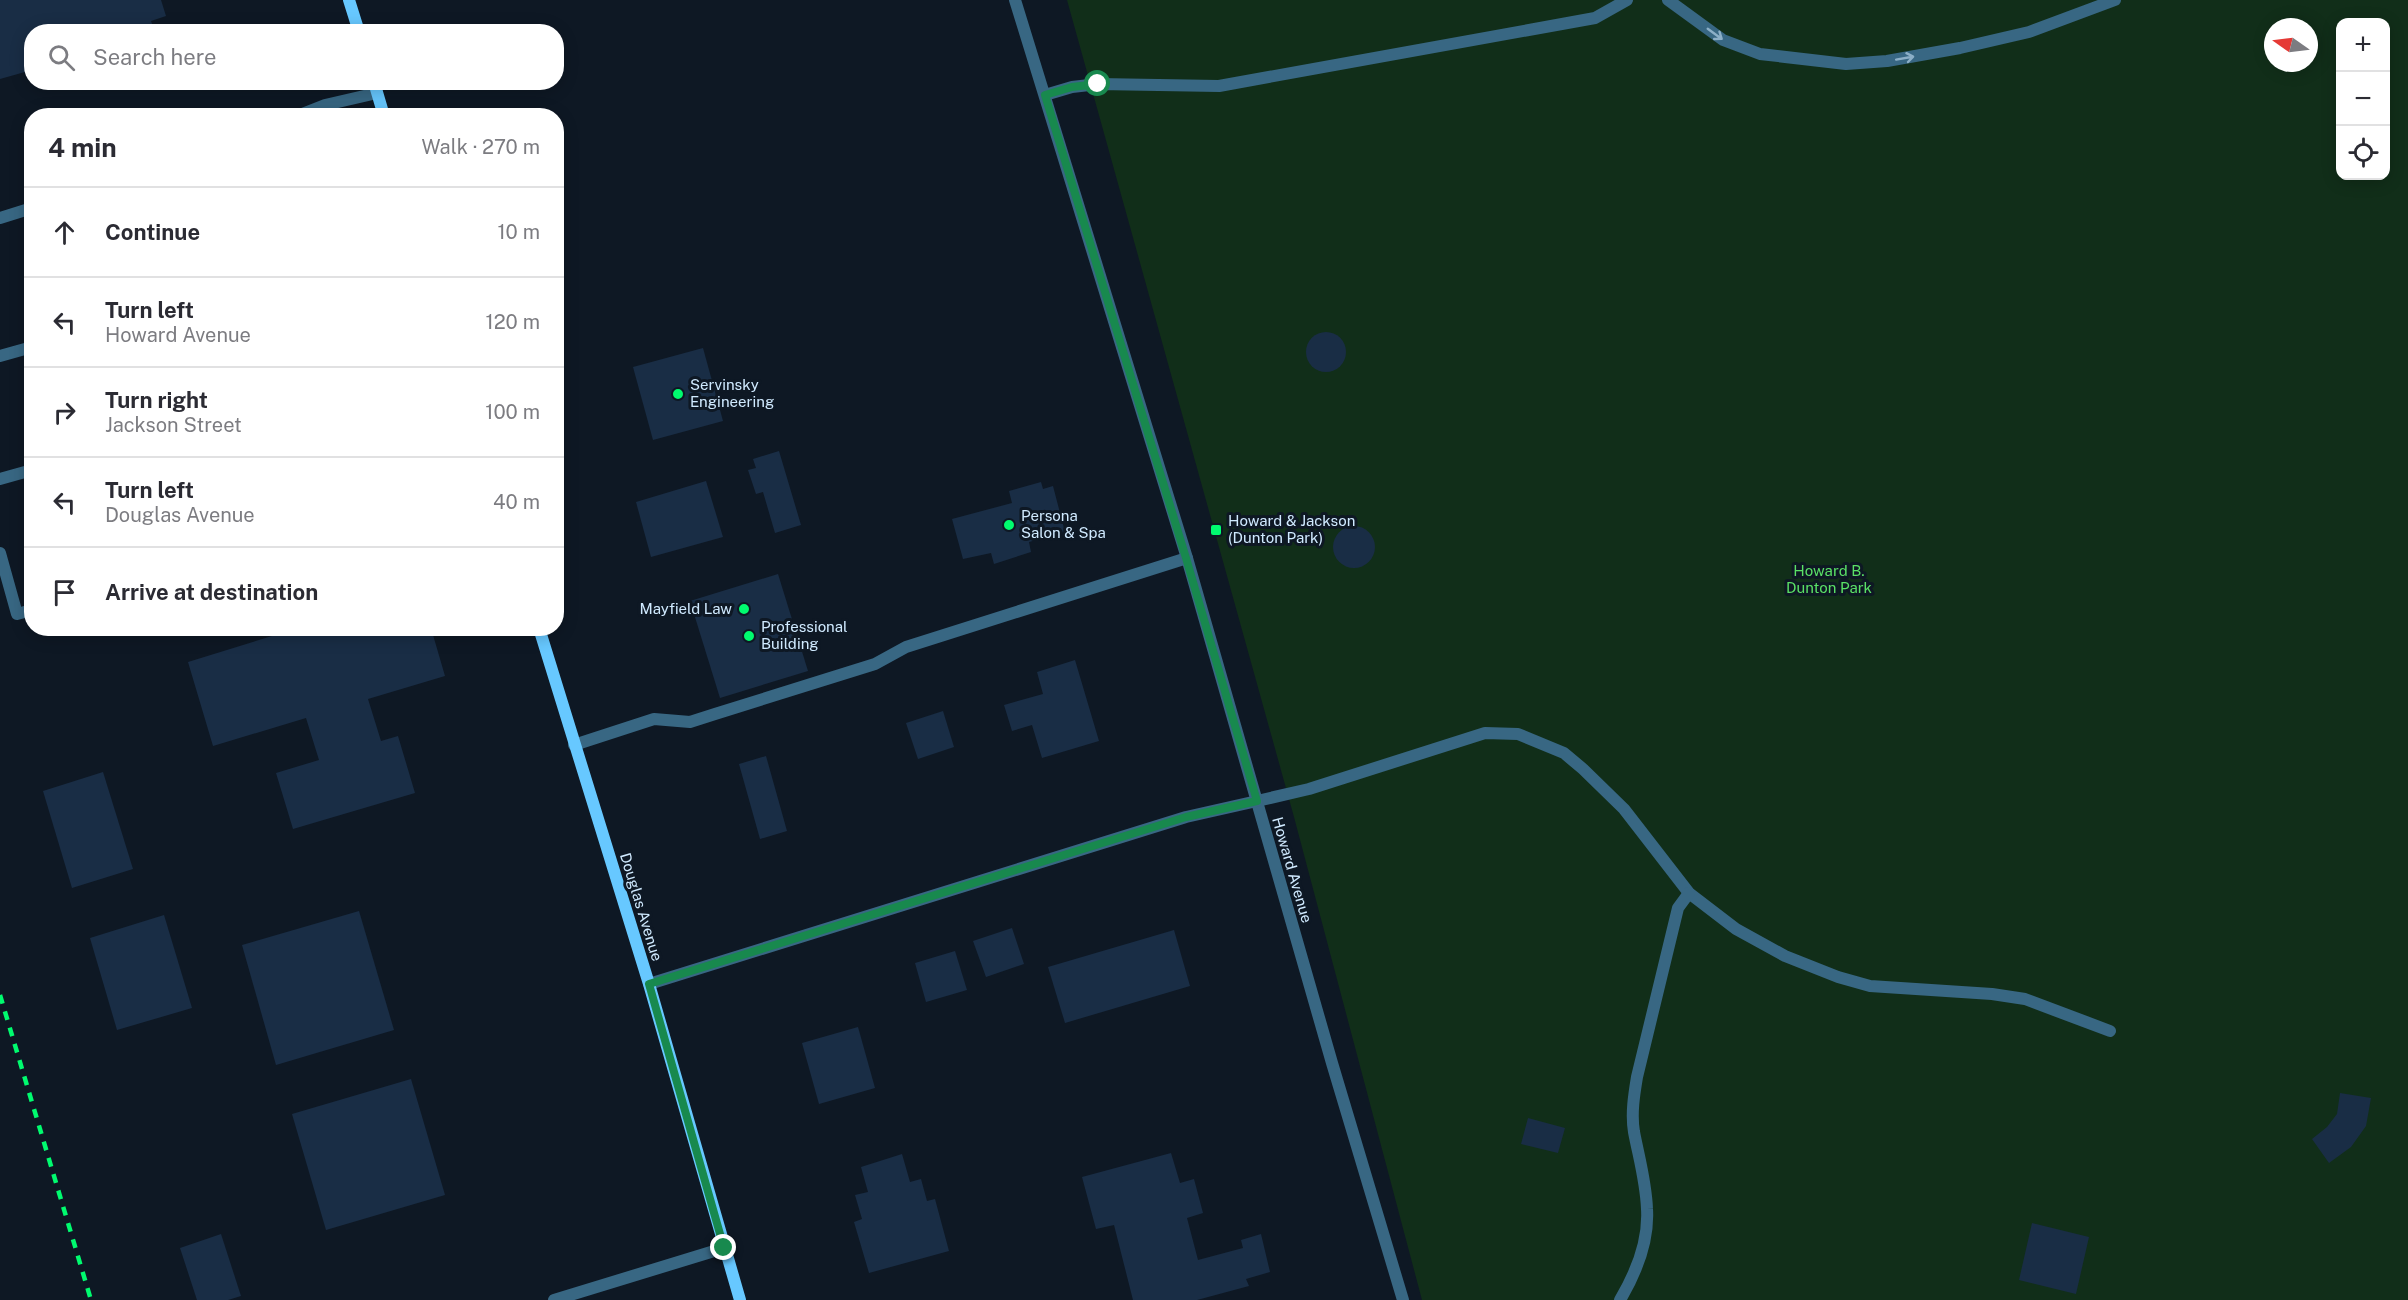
<!DOCTYPE html>
<html lang="en">
<head>
<meta charset="utf-8">
<style>
	:root { --surface:#fff; --page:#f7f7f7; --text:#2b2b33; --muted:#7c7c81; --line:#e1e1e2 }
	body { margin:0; font-family:"Public Sans",sans-serif; background:var(--page); color:var(--text) }
	.controls { position:absolute; right:18px; top:18px; display:grid; overflow:hidden; border-radius:12px; box-shadow:0 3px 15px #0003 }
	.controls button { width:54px; height:54px; display:grid; place-items:center; padding:0; border:0; border-bottom:2px solid var(--line); background:var(--surface); color:var(--text); font:30px sans-serif }
	.compass { position:absolute; left:2264px; top:18px; width:54px; height:54px; border-radius:50%; background:var(--surface); box-shadow:0 3px 15px #0003; rotate:284deg }
	.stop { position:absolute; width:18px; height:18px; margin:-14px; border:4px solid #18894e; border-radius:50%; background:#fff }
	.stop.end { background:#18894e; border-color:#fff; box-shadow:0 2px 6px #0008 }
	.list { margin:0; padding:0; list-style:none }
	h2 { display:flex; justify-content:space-between; align-items:center; height:78px; margin:0; padding:0 24px; font-size:26px }
	h2 small { font-size:20px; font-weight:400; color:var(--muted) }
	.list li { display:grid; grid-template-columns:39px 1fr auto; gap:18px; align-items:center; box-sizing:border-box; height:90px; padding:0 24px; border-top:2px solid var(--line) }
	.list b { display:block; font-size:22px; white-space:nowrap }
	.list p { margin:0; font-size:20px; white-space:nowrap; color:var(--muted) }
	.list em { font-size:20px; font-style:normal; color:var(--muted) }
	.icon { flex:none; width:33px; height:33px; fill:none; stroke:currentColor; stroke-width:2; stroke-linecap:round; stroke-linejoin:round }
	.map { position:relative; flex:none; width:2408px; height:1300px; overflow:hidden }
	.search { position:absolute; background:var(--surface); box-shadow:0 3px 15px #0003; left:24px; top:24px; width:540px; height:66px; display:flex; align-items:center; gap:15px; box-sizing:border-box; padding:0 21px; border-radius:24px; color:var(--muted); font-size:22px }
	.panel { position:absolute; background:var(--surface); box-shadow:0 3px 15px #0003; left:24px; top:108px; width:540px; height:528px; border-radius:24px }
	.map>svg:first-child { display:block }
</style>
</head>
<body>
<div class="map">
<svg width="2408" height="1300" viewBox="0 0 2408 1300">
	<rect width="100%" height="100%" fill="#0e1824"/>
	<path fill="#112e19" fill-rule="evenodd" d="M 1067,0 L 2408,0 L 2408,1300 L 1422,1300 L 1294,817 ZM 2340,22 L 2386,22 L 2386,176 L 2340,176 ZM 2273,27 L 2309,27 L 2309,63 L 2273,63 Z"/>
	<g fill="#192d45">
		<polygon points="0,0 161,0 166,16 151,21 155,32 32,32 32,70 0,79"/>
		<circle cx="1326" cy="352" r="20"/>
		<polygon points="703,348 723,421 653,440 633,367"/>
		<polygon points="779,451 801,525 775,533 763,492 756,494 748,470 756,468 753,459"/>
		<polygon points="706,481 723,537 651,557 636,502"/>
		<polygon points="1041,482 1043,489 1053,486 1065,532 1029,542 1031,552 994,564 991,553 963,559 952,519 1012,503 1009,491"/>
		<circle cx="1354" cy="547" r="21"/>
		<polygon points="778,574 808,671 720,698 690,601"/>
		<polygon points="298,628 431,628 445,676 368,699 381,741 398,736 415,793 293,829 276,773 319,760 306,718 213,746 188,662"/>
		<polygon points="1075,660 1099,741 1042,758 1032,725 1012,731 1004,705 1043,694 1037,672"/>
		<polygon points="943,711 954,747 918,759 906,723"/>
		<polygon points="766,756 787,831 760,839 739,764"/>
		<polygon points="103,772 133,869 72,888 43,791"/>
		<polygon points="359,911 394,1030 276,1065 242,945"/>
		<polygon points="164,915 192,1008 117,1030 90,938"/>
		<polygon points="1012,928 1024,964 986,977 973,941"/>
		<polygon points="1174,930 1190,986 1065,1023 1048,967"/>
		<polygon points="955,951 967,990 926,1002 915,963"/>
		<polygon points="858,1027 875,1088 819,1104 802,1043"/>
		<polygon points="411,1079 445,1195 326,1230 292,1114"/>
		<polygon points="2340,1093 2371,1098 2366,1126 2351,1147 2329,1163 2312,1139 2327,1127 2337,1114"/>
		<polygon points="1528,1118 1565,1128 1558,1153 1521,1144"/>
		<polygon points="1171,1153 1180,1183 1194,1179 1203,1213 1187,1218 1198,1260 1243,1248 1241,1240 1261,1234 1270,1272 1246,1279 1249,1286 1197,1300 1133,1300 1114,1225 1096,1229 1082,1177"/>
		<polygon points="902,1154 910,1182 921,1179 927,1201 935,1199 949,1251 869,1273 854,1222 862,1219 855,1195 868,1192 861,1167"/>
		<polygon points="2032,1223 2089,1237 2076,1294 2019,1280"/>
		<polygon points="221,1234 241,1296 228,1300 197,1300 180,1248"/>
	</g>
	<g fill="none" stroke-linecap="round" stroke-linejoin="round">
		<g stroke="#386783" stroke-width="12">
			<polyline points="1668,0 1723,40 1760,54 1846,64 1887,61 1960,48 2029,32 2115,0"/>
			<polyline points="1045,95 1072,87 1098,84 1219,86 1595,18 1627,0"/>
			<polyline points="0,356 32,347"/>
			<polyline points="0,479 32,470"/>
			<polyline points="0,553 17,614 32,610"/>
			<polyline points="574,745 654,719 690,722 715,714 875,664 906,647 1187,558"/>
			<polyline points="1257,801 1309,789 1485,733 1518,734 1564,753 1583,769 1624,809 1689,893 1736,929 1785,956 1838,977 1870,986 1992,994 2025,999 2110,1031"/>
			<polyline points="554,1300 724,1248"/>
			<path d="M 1620,1300 C 1636,1273 1649,1241 1647,1209 C 1646,1182 1639,1158 1634,1132 C 1631,1114 1634,1095 1637,1077 L 1678,908 L 1689,893"/>
		</g>
		<g stroke="#386783" stroke-width="12">
			<polyline points="1015,0 1187,558 1332,1063 1403,1300"/>
			<polyline points="297,116 325,105 377,93"/>
			<polyline points="0,218 32,208"/>
			<polyline points="649,984 1186,817 1257,801"/>
		</g>
		<g stroke="#67c8ff" stroke-width="12">
			<polyline points="349,0 359,32"/>
			<polyline points="374,82 384,116"/>
			<polyline points="539,628 649,984 740,1300"/>
		</g>
		<polyline stroke="#00fb6f" stroke-width="4.5" stroke-dasharray="9 8" stroke-linecap="butt" points="0,995 91,1300"/>
	</g>
	<defs><path id="oneway-shaft" d="M-6 0H5M1.5-3L5.5 0L1.5 3" fill="none" stroke-width="1.6" stroke-linecap="round" stroke-linejoin="round" transform="scale(1.5)"/></defs>
	<g stroke="#8cafc7">
		<use href="#oneway-shaft" transform="translate(1715 34) rotate(36)"/>
		<use href="#oneway-shaft" transform="translate(1905 58) rotate(-10)"/>
	</g>
	<g fill="none" stroke-linecap="round" stroke-linejoin="round">
		<polyline stroke="#18894e" stroke-width="8" points="724,1248 649,984 1186,817 1257,801 1186,558 1045,95 1072,87 1098,84"/>
	</g>
	<g fill="#00fb6f" stroke="#0e1824" stroke-width="2">
		<circle cx="678" cy="394" r="6"/>
		<circle cx="1009" cy="525" r="6"/>
		<rect x="1210" y="524" width="12" height="12" rx="3"/>
		<circle cx="744" cy="609" r="6"/>
		<circle cx="749" cy="636" r="6"/>
	</g>
	<g text-anchor="middle" stroke-width="6" stroke-linejoin="round" paint-order="stroke">
		<g font-size="15" fill="#d0eaff" stroke="#0e1824" text-anchor="start">
			<text x="690" y="390">Servinsky<tspan x="690" dy="17">Engineering</tspan></text>
			<text x="1021" y="521">Persona<tspan x="1021" dy="17">Salon &amp; Spa</tspan></text>
			<text x="1228" y="526">Howard &amp; Jackson<tspan x="1228" dy="17">(Dunton Park)</tspan></text>
			<text x="732" y="614" text-anchor="end">Mayfield Law</text>
			<text x="761" y="632">Professional<tspan x="761" dy="17">Building</tspan></text>
		</g>
		<g font-size="15" fill="#5ae166" stroke="#0e1824">
			<text x="1829" y="576">Howard B.<tspan x="1829" dy="17">Dunton Park</tspan></text>
		</g>
		<g font-size="15" fill="#d0eaff" stroke="#0e1824">
			<text transform="translate(1292 870) rotate(74)" y="5">Howard Avenue</text>
			<text transform="translate(641 907) rotate(73)" y="5">Douglas Avenue</text>
		</g>
	</g>
</svg>
<div class="controls">
<button>+</button>
<button>−</button>
<button><svg class="icon" aria-label="locate" viewBox="0 0 24 24"><circle cx="12" cy="12" r="6"/><path d="M12 2v4M12 18v4M2 12h4M18 12h4"/></svg></button>
</div>
<svg class="compass" viewBox="-18 -18 36 36"><path d="M0-13l5 13h-10z" fill="#e53935"/><path d="M0 13l5-13h-10z" fill="#7c7c81"/></svg>
<div class="stop" style="left:1098px;top:84px"></div>
<div class="stop end" style="left:724px;top:1248px"></div>
<div class="search"><svg class="icon" aria-label="search" viewBox="0 0 24 24"><circle cx="10" cy="10" r="6"/><path d="M15 15l6 6"/></svg>Search here</div>
<section class="panel">
<h2>4 min<small>Walk · 270 m</small></h2>
<ul class="list">
<li><svg class="icon" aria-label="ahead" viewBox="0 0 24 24"><path d="M12 20V5M6 11l6-6 6 6"/></svg><div><b>Continue</b></div><em>10 m</em></li>
<li><svg class="icon" aria-label="left" viewBox="0 0 24 24"><path d="M17 20v-9H6M10 6l-5 5 5 5"/></svg><div><b>Turn left</b><p>Howard Avenue</p></div><em>120 m</em></li>
<li><svg class="icon" aria-label="right" viewBox="0 0 24 24"><path d="M7 20v-9h11M14 6l5 5-5 5"/></svg><div><b>Turn right</b><p>Jackson Street</p></div><em>100 m</em></li>
<li><svg class="icon" aria-label="left" viewBox="0 0 24 24"><path d="M17 20v-9H6M10 6l-5 5 5 5"/></svg><div><b>Turn left</b><p>Douglas Avenue</p></div><em>40 m</em></li>
<li><svg class="icon" aria-label="arrive" viewBox="0 0 24 24"><path d="M6 21V4h12l-3 4 3 4H6"/></svg><div><b>Arrive at destination</b></div></li>
</ul>
</section>
</div>
</body>
</html>
